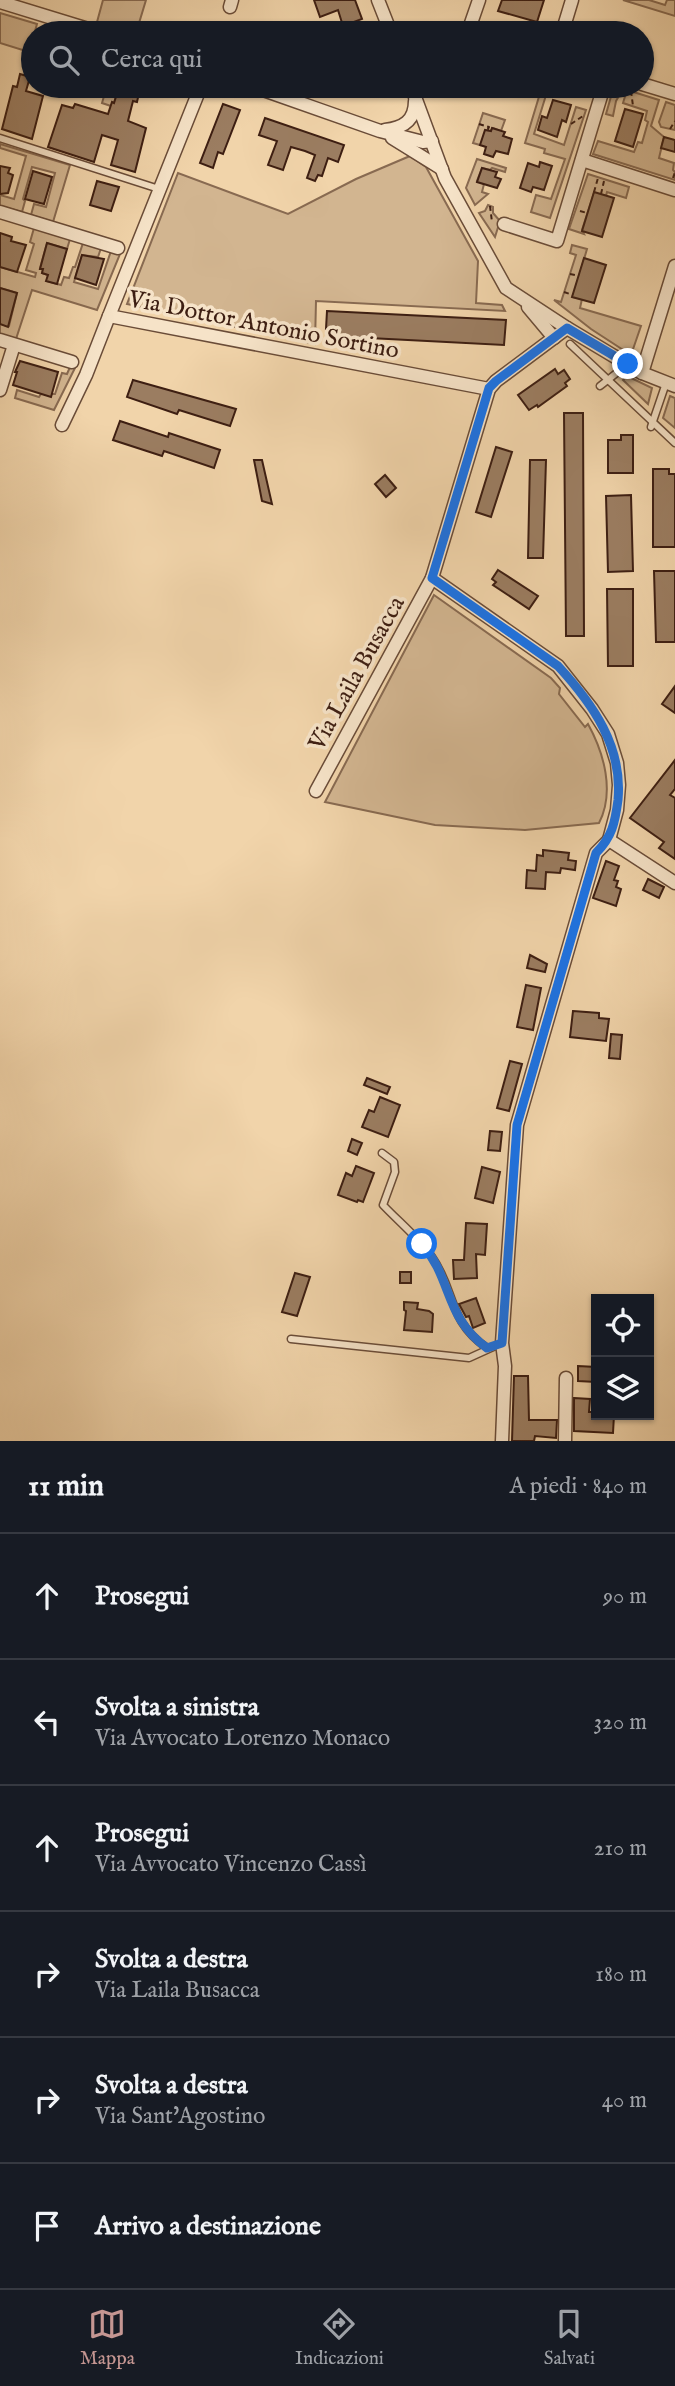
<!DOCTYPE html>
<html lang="it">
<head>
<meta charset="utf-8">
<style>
	:root { --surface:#171b24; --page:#20242c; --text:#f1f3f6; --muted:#9ea1a6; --line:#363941; --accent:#c59692 }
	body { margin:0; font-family:"IM FELL English",serif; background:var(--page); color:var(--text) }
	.controls { position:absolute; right:21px; bottom:21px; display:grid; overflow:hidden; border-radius:0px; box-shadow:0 2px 5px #0004 }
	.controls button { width:63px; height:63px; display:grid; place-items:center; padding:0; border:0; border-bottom:2px solid var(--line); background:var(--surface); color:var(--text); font:35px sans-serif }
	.stop { position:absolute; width:21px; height:21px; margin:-16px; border:5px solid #1a73e8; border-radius:50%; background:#fff }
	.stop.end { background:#1a73e8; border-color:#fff; box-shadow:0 2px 7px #0008 }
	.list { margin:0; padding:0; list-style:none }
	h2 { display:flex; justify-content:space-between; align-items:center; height:91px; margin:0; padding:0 28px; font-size:30px }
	h2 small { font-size:23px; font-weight:400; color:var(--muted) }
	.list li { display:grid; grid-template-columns:46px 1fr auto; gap:21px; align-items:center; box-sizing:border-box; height:126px; padding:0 28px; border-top:2px solid var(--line) }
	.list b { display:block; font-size:26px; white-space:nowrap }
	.list p { margin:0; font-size:23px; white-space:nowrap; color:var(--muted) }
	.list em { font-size:23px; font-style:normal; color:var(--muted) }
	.icon { flex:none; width:38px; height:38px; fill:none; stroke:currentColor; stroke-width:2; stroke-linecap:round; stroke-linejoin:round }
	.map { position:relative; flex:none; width:675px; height:1441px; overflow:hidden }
	.search { position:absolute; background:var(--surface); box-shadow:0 2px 5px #0004; left:21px; right:21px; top:21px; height:77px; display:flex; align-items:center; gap:18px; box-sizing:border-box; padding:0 24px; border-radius:38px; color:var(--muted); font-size:26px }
	.sheet { height:847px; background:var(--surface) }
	nav { display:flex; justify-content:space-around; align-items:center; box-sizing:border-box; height:98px; border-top:2px solid var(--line); background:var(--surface); font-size:19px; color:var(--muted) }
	nav a { display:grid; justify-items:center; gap:4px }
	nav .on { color:var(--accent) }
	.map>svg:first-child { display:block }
</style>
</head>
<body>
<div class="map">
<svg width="675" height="1441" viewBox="0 0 675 1441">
	<rect width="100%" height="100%" fill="#f1d4aa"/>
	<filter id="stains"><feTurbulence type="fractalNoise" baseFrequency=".00286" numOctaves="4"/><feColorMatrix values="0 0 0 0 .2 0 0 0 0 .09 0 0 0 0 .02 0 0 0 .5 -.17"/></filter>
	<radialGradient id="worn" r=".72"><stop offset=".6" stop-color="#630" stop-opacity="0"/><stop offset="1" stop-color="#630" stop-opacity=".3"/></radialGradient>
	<g fill="#d2b590" stroke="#886a51" stroke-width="2">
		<polygon points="103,0 146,0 136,33 97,22"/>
		<polygon points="623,0 649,0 665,5 667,0 675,0 675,16"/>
		<polygon points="0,13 37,24 29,52 0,43"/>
		<polygon points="107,86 119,87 114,103 111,106 102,103"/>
		<polygon points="614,86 623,89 616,101 613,116 606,114"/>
		<polygon points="541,90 547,92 534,134 564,145 576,107 586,110 550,218 531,212 536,195 551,199 565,159 544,153 545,149 525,143"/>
		<polygon points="627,90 659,100 651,126 664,137 659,158 674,163 673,170 675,172 675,180 593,154 598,141 634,152 638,142 642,143 648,122 645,120 647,111 623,103"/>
		<polygon points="666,102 675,105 675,130 661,127 659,122"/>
		<polygon points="483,113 505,120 501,131 493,128 480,145 473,143"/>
		<polygon points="0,144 70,165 53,222 31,215 34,204 46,207 55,173 32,167 23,199 25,201 22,212 0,206 0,195 14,199 26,156 0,148"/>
		<polygon points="410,156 426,167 478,261 476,303 502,305 505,311 316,301 315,344 127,304 178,173 288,214 356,179"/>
		<polygon points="477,159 506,168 505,172 492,168 490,170 482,168 477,181 484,184 482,192 488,194 475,205 466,188"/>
		<polygon points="588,174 629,187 626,198 607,192 606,196 594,193 582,230 584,234 569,229"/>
		<polygon points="488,205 493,207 493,213 500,221 495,237 479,213 485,211"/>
		<polygon points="34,228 70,239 67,249 47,243 40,268 43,269 42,273 48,275 47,281 61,285 64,277 69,278 73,267 75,267 83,243 101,248 98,257 82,255 74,282 98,289 111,251 120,254 97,310 32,290 16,339 0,334 0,324 9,326 17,293 0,288 0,267 35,277 36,273 26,270 34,244 30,242"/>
		<polygon points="572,245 587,249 573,297 582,299 580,308 641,326 631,355 591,329 554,300 561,302 576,255 570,253"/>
		<polygon points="70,367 75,368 54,410 15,398 17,390 39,397 41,394 55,394 62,373 67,374"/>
		<polygon points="627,376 652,388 648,404 623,380"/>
		<polygon points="670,396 675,398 675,428 663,418"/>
		<path d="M 434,595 L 551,678 L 560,688 L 559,694 L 585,727 L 588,724 C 604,753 615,792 599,823 L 525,830 L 435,825 L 325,802 Z"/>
	</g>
	<g fill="#9b7d61" stroke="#3d1e12" stroke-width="2">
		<polygon points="314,0 355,0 362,19 343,26 338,10 320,17"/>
		<polygon points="502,0 544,0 537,22 498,11"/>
		<polygon points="20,74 30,77 26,91 43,96 32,139 2,129 13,86 17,87"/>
		<polygon points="119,87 139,93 137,102 133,101 128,121 146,128 135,172 111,165 118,140 102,135 94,162 48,147 62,105 73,108 75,104 108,114 112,102 114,103"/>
		<polygon points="553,100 571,105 566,122 562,120 557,137 538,130 542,116 547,118"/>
		<polygon points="223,104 240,110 223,154 218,152 213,168 200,163"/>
		<polygon points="625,109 643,114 633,147 615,141"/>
		<polygon points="265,118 344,145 338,162 328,158 322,176 318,175 315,181 307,178 315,155 305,151 291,147 283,170 268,165 277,141 259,135"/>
		<polygon points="492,128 505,132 503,136 512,139 508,154 496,151 493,157 484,154 486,147 480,145 485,130 491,131"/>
		<polygon points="664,137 675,140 675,152 661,148"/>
		<polygon points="540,162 552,166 544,190 533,187 531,192 520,188 528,163 539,167"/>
		<polygon points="0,166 10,168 8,173 13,175 8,193 0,194"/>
		<polygon points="482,168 497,172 495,177 501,179 497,188 477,182"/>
		<polygon points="33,171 52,177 44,204 25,199"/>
		<polygon points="97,181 119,187 111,211 90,205"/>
		<polygon points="594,192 614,198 602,237 582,231"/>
		<polygon points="0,233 12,237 11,241 26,245 17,272 0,267"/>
		<polygon points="47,243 67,249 57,284 46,281 48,275 42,273 43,269 40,269"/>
		<polygon points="82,255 104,259 96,285 75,278"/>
		<polygon points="584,258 606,265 594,303 572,297"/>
		<polygon points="0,288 17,293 8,327 0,324"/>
		<polygon points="327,311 506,320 504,345 331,336 332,329 326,329"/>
		<polygon points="20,361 58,372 51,397 13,385 17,372 15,372"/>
		<polygon points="555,369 558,374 564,370 570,379 565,383 567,386 538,407 537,405 529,410 518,395"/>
		<polygon points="133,380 236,409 230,426 179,410 177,414 127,397"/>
		<polygon points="564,413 583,413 584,636 566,636"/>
		<polygon points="120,421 168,437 169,433 220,450 214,468 164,451 162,456 113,440"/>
		<polygon points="621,435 633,435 633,473 608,473 608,440 621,440"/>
		<polygon points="496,447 512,452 491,517 476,512"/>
		<polygon points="254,460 262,460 272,504 262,501"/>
		<polygon points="530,460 546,460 543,558 528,558"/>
		<polygon points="653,469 669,469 669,474 675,474 675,547 653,547"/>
		<polygon points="385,475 396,488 386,497 375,484"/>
		<polygon points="631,495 633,571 608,572 606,496"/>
		<polygon points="498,570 538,596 529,609 493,585 496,582 492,579"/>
		<polygon points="654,571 675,571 675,642 656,642"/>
		<polygon points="607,589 633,589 633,666 608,666"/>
		<polygon points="675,686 675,713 662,704"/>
		<polygon points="675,760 675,789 670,795 675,798 675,859 659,848 664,842 630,818"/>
		<polygon points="543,850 569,853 568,860 576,861 575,870 561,868 560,873 546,872 545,889 526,888 527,870 536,871 537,855 543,856"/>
		<polygon points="606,861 619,866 614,880 618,881 616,887 621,889 616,906 593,898"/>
		<polygon points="648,879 664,887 659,898 643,890"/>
		<polygon points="530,955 547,964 545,972 527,968"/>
		<polygon points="526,985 541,988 533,1030 517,1027"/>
		<polygon points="573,1011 599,1013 599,1018 609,1019 606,1041 570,1037"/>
		<polygon points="611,1034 622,1035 620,1059 609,1058"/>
		<polygon points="510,1061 522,1064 509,1111 497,1108"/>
		<polygon points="367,1078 390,1087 387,1094 364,1085"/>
		<polygon points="380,1097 400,1105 388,1137 362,1127 369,1110 374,1112"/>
		<polygon points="490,1131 502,1132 500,1151 488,1150"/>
		<polygon points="352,1139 362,1143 357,1155 348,1151"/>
		<polygon points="356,1166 374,1173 363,1202 358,1200 357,1202 338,1195 346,1173 352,1176"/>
		<polygon points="482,1167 500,1172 493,1203 475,1198"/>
		<polygon points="466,1223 487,1224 485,1255 476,1254 477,1278 454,1279 453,1260 464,1260"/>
		<rect x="400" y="1272" width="11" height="11"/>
		<polygon points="295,1273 310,1277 297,1316 282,1312"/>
		<polygon points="476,1298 485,1323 473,1328 469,1316 466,1317 459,1304"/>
		<polygon points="404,1302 418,1303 417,1309 429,1311 433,1314 432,1332 404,1330 406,1311 404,1310"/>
		<polygon points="578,1366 596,1367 596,1382 578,1381"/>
		<polygon points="514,1376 528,1376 529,1420 557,1420 556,1438 535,1436 534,1441 512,1441"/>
		<polygon points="574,1398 590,1399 589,1412 596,1412 596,1415 614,1415 613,1433 574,1431"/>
	</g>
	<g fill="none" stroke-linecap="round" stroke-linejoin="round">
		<defs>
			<g id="lane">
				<polyline points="0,138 159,189"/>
				<polyline points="570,344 675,443"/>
				<polyline points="600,386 628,364"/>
				<polyline points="651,427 666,383"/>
				<path d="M 382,1153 L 394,1162 L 395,1172 L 383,1205 C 399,1222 419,1238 432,1257 C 456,1291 447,1320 487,1348"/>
				<polyline points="291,1339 469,1358 502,1343"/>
			</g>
			<g id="street">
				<polyline points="378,0 391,33"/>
				<polyline points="479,0 469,29 484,33"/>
				<polyline points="0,2 101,33"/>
				<polyline points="230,7 232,0"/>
				<polyline points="562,33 572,0"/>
				<polyline points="642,84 675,94"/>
				<polyline points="201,86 109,316 489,389"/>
				<polyline points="252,86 380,131 423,142 432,141"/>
				<polyline points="411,86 445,178 506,288 567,328 642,373 675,386"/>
				<path d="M 385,130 C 403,128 415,121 415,101"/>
				<polyline points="392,138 442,169"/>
				<polyline points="582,160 675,190"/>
				<polyline points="0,212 118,248"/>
				<polyline points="504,224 557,241 604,86"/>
				<polyline points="528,307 554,338"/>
				<polyline points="0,340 72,362"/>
				<polyline points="642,373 675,266"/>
				<polyline points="0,390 14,345"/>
				<polyline points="62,425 86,375 109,316"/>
				<polyline points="432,578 558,666 592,709 608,734 617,763 619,785 617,810 609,840"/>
				<polyline points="316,791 432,578 489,389 496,381 567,328"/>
				<polyline points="609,840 675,883"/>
				<polyline points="502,1441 505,1366 502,1343 517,1125 596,853 609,840"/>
				<polyline points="565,1441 566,1378"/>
			</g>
		</defs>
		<use href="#lane" stroke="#6a4c38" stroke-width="9"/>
		<use href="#street" stroke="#6a4c38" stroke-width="15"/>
		<g stroke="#3d1e12" stroke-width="2" stroke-dasharray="5 3.5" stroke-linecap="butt">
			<polyline points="631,91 633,106"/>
			<polyline points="479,124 489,127 487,131"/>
			<polyline points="571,124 583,116"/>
			<polyline points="670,129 675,121"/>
			<polyline points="673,178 675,172"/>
			<polyline points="594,192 598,178"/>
			<polyline points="601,194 604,181"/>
			<polyline points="490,206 492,222"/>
			<polyline points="580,211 587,213"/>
			<polyline points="570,274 579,276"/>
			<polyline points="564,292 573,295"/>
		</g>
		<use href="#lane" stroke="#f6e3c8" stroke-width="6"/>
		<use href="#street" stroke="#f6e3c8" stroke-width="12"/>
	</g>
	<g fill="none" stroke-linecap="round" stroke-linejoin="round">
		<path stroke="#1a73e8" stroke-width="9" d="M 422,1244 C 453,1280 444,1317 487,1348 L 502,1343 L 517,1125 L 596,853 C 612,837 615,823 618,800 C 623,747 593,704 558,666 L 432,578 L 489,388 L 496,381 L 567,328 L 628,364"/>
	</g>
	<g text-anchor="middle" stroke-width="7" stroke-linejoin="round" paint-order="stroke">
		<g font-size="24" fill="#3d1e12" stroke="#f6e3c8">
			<text transform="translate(264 324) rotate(11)" y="8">Via Dottor Antonio Sortino</text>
			<text transform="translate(356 673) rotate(-61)" y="8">Via Laila Busacca</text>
		</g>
	</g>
	<rect width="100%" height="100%" filter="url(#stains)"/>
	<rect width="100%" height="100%" fill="url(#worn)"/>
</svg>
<div class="controls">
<button><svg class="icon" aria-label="locate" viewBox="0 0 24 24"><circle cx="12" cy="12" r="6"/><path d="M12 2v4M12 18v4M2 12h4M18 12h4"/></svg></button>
<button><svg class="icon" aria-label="layers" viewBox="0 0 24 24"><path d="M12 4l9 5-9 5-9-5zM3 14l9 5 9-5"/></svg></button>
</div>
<div class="stop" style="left:422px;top:1244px"></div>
<div class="stop end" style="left:628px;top:364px"></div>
<div class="search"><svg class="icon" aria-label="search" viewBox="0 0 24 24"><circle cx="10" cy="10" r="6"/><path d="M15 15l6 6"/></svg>Cerca qui</div>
</div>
<section class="sheet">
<h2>11 min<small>A piedi · 840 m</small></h2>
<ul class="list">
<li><svg class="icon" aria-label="ahead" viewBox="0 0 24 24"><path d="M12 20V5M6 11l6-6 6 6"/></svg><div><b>Prosegui</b></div><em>90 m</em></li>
<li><svg class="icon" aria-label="left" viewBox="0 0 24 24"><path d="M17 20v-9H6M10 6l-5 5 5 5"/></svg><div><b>Svolta a sinistra</b><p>Via Avvocato Lorenzo Monaco</p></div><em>320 m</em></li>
<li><svg class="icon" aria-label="ahead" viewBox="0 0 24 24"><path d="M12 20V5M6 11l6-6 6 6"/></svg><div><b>Prosegui</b><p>Via Avvocato Vincenzo Cassì</p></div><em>210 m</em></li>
<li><svg class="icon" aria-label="right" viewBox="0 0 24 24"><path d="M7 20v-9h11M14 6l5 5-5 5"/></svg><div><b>Svolta a destra</b><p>Via Laila Busacca</p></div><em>180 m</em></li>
<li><svg class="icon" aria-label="right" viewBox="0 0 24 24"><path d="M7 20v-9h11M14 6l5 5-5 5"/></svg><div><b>Svolta a destra</b><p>Via Sant'Agostino</p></div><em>40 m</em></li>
<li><svg class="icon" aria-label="arrive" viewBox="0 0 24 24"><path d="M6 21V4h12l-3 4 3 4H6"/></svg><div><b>Arrivo a destinazione</b></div></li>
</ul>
</section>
<nav>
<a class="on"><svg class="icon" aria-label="map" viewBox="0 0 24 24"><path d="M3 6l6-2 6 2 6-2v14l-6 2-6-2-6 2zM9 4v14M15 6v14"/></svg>Mappa</a>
<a><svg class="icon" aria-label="directions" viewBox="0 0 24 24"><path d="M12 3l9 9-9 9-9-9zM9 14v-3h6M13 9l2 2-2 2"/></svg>Indicazioni</a>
<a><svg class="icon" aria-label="saved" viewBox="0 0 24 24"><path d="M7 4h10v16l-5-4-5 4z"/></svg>Salvati</a>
</nav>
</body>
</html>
